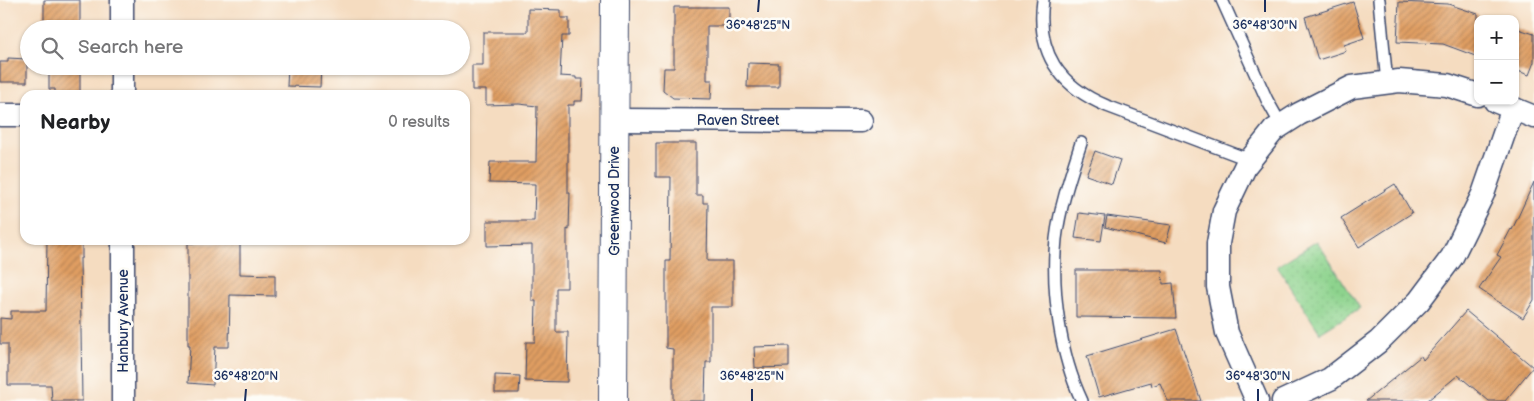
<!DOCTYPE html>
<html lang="en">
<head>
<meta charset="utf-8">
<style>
	:root { --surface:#fff; --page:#f6f6f6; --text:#202124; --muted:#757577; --line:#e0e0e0 }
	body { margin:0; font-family:"Balsamiq Sans",sans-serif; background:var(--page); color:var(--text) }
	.controls { position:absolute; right:15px; top:15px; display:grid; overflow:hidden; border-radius:10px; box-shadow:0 1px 4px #0004 }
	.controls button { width:45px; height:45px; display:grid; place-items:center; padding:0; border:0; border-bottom:1px solid var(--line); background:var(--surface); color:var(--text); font:25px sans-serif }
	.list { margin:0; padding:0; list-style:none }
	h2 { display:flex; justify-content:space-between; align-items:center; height:65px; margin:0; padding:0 20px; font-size:21px }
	h2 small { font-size:16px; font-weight:400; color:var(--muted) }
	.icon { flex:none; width:28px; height:28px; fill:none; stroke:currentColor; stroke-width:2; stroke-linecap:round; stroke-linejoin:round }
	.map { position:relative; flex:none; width:1534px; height:401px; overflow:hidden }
	.search { position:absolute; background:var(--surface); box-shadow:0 1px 4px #0004; left:20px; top:20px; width:450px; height:55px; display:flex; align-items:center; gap:12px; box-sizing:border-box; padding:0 18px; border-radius:28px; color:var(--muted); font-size:19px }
	.panel { position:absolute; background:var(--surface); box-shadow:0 1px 4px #0004; left:20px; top:90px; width:450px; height:155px; border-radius:15px }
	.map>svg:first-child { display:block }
</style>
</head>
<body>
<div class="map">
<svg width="1534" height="401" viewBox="0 0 1534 401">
	<defs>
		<pattern id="park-dots" width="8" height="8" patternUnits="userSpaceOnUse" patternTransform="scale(1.25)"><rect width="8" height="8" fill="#8dd38d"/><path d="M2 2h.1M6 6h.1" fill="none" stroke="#79b57c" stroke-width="1.8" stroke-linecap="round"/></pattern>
		<pattern id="building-hatch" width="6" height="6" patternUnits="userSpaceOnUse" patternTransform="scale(1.25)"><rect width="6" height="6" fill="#e09e62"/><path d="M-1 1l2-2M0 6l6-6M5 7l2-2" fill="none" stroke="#b58154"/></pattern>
	</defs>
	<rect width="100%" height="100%" fill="#fdfcf7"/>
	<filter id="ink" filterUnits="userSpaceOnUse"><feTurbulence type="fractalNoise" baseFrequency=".02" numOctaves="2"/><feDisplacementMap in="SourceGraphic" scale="10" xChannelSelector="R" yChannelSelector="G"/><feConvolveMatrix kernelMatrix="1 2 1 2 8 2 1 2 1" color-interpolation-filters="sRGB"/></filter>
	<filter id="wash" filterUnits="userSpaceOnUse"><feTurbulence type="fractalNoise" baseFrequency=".0096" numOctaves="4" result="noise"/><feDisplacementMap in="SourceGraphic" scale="20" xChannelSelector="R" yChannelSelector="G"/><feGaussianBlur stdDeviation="1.12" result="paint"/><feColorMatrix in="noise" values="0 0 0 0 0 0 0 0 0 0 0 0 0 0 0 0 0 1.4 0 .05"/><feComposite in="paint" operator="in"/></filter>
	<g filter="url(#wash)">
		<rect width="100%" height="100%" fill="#f5dcc0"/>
		<polygon fill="url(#park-dots)" stroke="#548176" points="1317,241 1360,308 1320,333 1277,266"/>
		<g id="blocks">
			<g fill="url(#building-hatch)">
				<polygon points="44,0 80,0 80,26 44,25"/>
				<polygon points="1353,2 1364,38 1344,45 1346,51 1318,60 1305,17"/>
				<polygon points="1399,2 1448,4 1478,14 1478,57 1443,44 1397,42"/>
				<polygon points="674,7 729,7 729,26 707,26 707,80 712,80 711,99 673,98 663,90 664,68 674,68"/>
				<polygon points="528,9 561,10 561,18 569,18 569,36 562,36 560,76 576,77 576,79 583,79 582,101 574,101 574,105 568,105 568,193 570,193 569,230 567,229 567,288 556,288 556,332 568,332 567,382 525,381 526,342 535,342 536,301 532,301 532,245 487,246 487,221 534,221 535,184 489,183 490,162 536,162 537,106 519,104 486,105 486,90 472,90 472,65 483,65 483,32 528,32"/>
				<polygon points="1515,28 1534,34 1534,62 1529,75 1515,70"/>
				<polygon points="8,58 27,59 27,82 0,82 0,62 8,62"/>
				<polygon points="748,63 779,64 779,87 747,87"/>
				<polygon points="49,66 80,66 80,93 55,93 55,89 49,89"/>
				<polygon points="288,66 321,66 320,87 287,86"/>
				<polygon points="656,143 696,143 696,195 703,195 703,203 708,203 707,261 733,261 733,307 711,307 711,362 706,362 705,401 673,401 673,349 666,348 666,261 670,261 671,177 656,177"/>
				<polygon points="1095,151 1120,160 1112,184 1086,175"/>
				<polygon points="1534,182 1534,300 1523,318 1479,289 1501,257 1497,255 1511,229 1512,230"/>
				<polygon points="1395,184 1412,213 1359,247 1341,218"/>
				<polygon points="1079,213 1105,216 1101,241 1075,238"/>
				<polygon points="1107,216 1171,225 1166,243 1105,227"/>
				<polygon points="47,240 82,240 82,258 80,258 82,401 52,401 51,385 8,385 8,344 0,344 0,318 11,319 11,311 46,311"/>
				<polygon points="188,243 240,244 240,274 275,275 275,296 230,295 229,347 215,347 213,385 188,383 190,345 188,345"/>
				<polygon points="1076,270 1162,270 1163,284 1173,283 1176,318 1076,317"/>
				<polygon points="1466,311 1533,367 1505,401 1489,401 1458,375 1427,401 1366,401 1421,356 1423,360"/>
				<polygon points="1176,329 1201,401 1168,401 1160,383 1152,386 1151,382 1099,397 1087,356"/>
				<polygon points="789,346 789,367 755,368 754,347"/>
				<polygon points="495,375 520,376 519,393 495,393"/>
			</g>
		</g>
	</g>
	<g filter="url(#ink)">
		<use href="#blocks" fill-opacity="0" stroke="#3c496d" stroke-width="1"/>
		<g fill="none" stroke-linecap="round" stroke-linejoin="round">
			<defs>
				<g id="service">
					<path d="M 1043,0 C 1036,53 1059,86 1107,106 L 1250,160"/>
					<polyline points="1222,0 1267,100 1281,125"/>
					<polyline points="1379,0 1387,83"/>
					<path d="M 1081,143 C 1071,174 1060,206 1056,239 C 1051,290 1060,355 1082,401"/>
				</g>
				<g id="minor">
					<polyline points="122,0 122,29"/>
					<polyline points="122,66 122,95"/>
					<polyline points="1495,101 1534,117"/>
					<polyline points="0,115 25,115"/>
					<polyline points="614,120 861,121"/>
					<polyline points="123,240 123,401"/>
					<polyline points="1257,401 1227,333 1218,287 1218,243 1224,211 1246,165 1274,130 1299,114 1352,87 1399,81 1447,85 1478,95"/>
					<polyline points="1283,401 1330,379 1378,342 1419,301 1452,257 1483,194 1513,108"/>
				</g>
				<polyline id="tertiary" points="613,401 615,0"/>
			</defs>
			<use href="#service" stroke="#3c496d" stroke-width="14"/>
			<use href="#minor" stroke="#3c496d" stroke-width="25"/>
			<use href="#tertiary" stroke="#3c496d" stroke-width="30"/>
			<use href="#service" stroke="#fff" stroke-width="11"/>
			<use href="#minor" stroke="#fff" stroke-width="22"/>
			<use href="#tertiary" stroke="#fff" stroke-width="28"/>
		</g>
	</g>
	<path fill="none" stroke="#1b2f5e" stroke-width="2" d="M 758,12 L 759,0M 1265,12 L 1265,0M 245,401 L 246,389M 752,401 L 752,389M 1258,401 L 1258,389"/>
	<g text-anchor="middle" stroke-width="5" stroke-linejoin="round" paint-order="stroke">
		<g font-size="14" fill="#1b2f5e" stroke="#fdfcf7">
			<text x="738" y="125">Raven Street</text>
			<text transform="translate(614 201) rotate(-90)" y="5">Greenwood Drive</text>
			<text transform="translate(123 321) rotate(-90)" y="5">Hanbury Avenue</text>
		</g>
	</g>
	<g font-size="12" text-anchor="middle" fill="#1b2f5e" stroke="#fdfcf7" stroke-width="5" stroke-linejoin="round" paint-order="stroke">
		<text x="758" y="29">36°48'25"N</text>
		<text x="1265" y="29">36°48'30"N</text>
		<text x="246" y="380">36°48'20"N</text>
		<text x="752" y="380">36°48'25"N</text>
		<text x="1258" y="380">36°48'30"N</text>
	</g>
</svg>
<div class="controls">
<button>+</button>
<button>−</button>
</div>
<div class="search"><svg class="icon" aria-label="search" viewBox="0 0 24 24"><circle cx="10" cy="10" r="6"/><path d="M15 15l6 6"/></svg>Search here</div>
<section class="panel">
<h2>Nearby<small>0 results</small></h2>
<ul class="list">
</ul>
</section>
</div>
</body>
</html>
